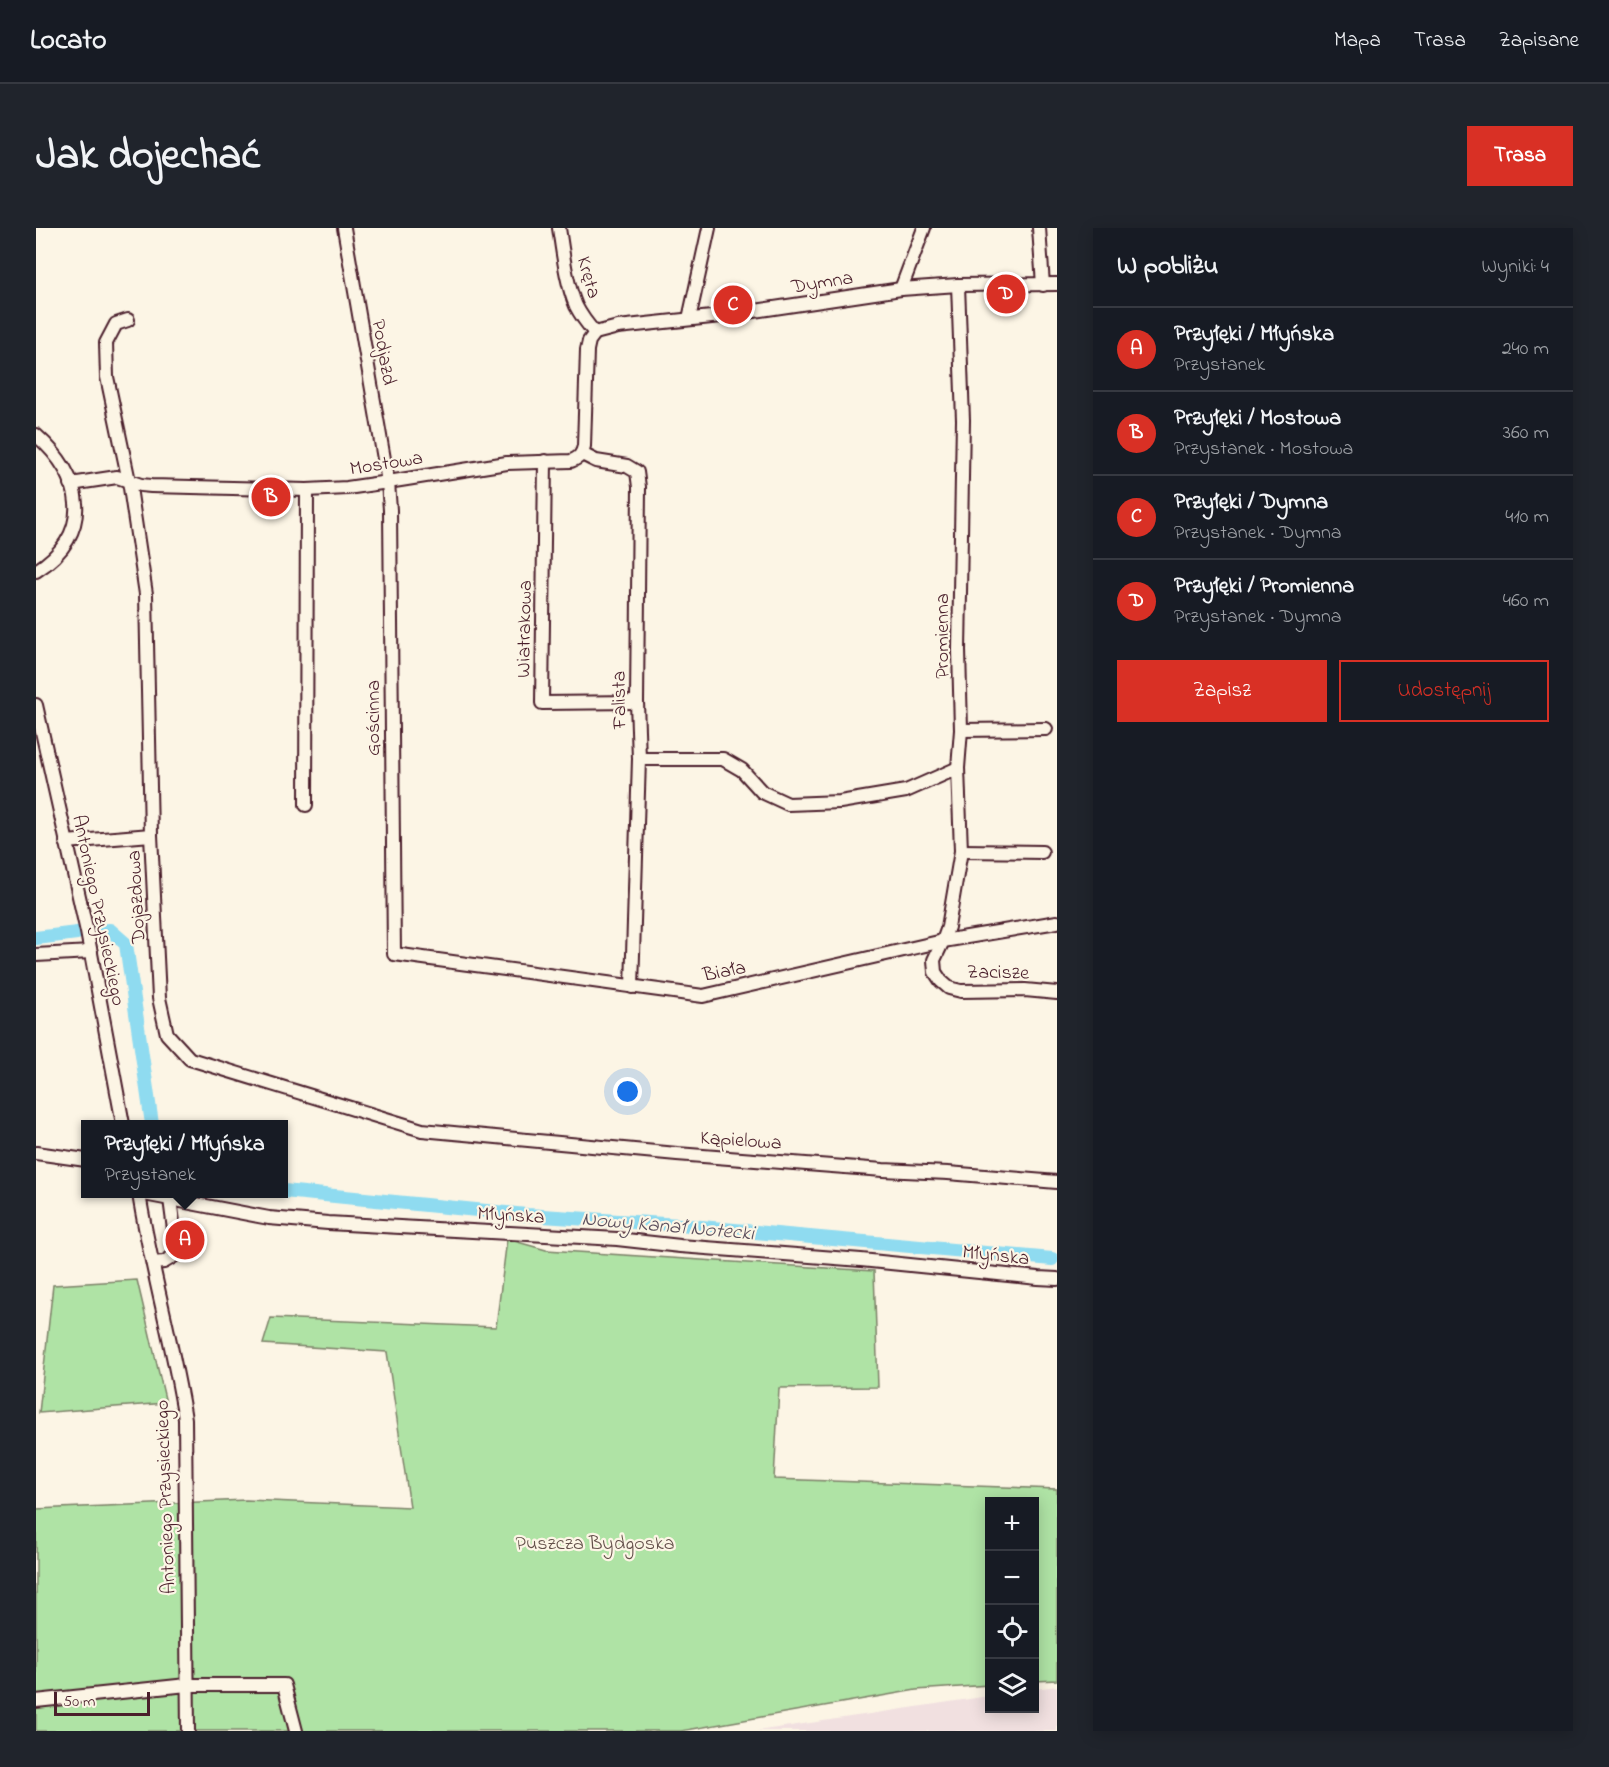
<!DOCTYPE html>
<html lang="pl">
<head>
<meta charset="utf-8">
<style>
	:root { --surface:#171b24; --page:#20242c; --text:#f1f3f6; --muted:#9ea1a6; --line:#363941; --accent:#d93025 }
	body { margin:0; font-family:"Indie Flower",sans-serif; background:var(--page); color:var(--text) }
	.controls { position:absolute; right:18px; bottom:18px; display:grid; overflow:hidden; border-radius:0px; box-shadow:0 3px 15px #0003 }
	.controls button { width:54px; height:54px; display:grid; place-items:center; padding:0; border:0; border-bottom:2px solid var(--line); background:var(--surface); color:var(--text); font:30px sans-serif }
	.scale { position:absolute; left:18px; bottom:15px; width:96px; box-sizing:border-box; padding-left:6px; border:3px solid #4a1f2b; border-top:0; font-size:16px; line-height:21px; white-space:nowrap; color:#4a1f2b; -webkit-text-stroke:4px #fcf5e5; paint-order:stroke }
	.you { position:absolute; left:592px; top:864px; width:21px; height:21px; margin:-15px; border:4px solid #fff; border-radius:50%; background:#1a73e8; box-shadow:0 0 0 9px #1a73e833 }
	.badge { display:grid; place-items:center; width:39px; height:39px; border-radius:50%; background:var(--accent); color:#fff; font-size:20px; font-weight:700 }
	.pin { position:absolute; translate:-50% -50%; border:3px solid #fff; box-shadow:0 2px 6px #0006 }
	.popup { position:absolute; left:45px; top:892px; width:207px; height:78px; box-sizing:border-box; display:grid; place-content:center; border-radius:0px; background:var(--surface); filter:drop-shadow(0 2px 4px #0005); font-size:20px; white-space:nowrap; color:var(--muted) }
	.popup b { font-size:22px; color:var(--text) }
	.popup::after { content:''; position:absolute; left:50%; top:100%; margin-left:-12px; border:12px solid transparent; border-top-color:var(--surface) }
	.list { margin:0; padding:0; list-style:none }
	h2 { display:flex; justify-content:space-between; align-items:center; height:78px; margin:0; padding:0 24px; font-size:26px }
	h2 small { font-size:20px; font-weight:400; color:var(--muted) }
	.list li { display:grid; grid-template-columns:39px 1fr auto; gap:18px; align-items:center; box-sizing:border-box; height:84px; padding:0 24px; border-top:2px solid var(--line) }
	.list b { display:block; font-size:22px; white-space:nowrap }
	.list p { margin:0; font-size:20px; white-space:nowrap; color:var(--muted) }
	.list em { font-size:20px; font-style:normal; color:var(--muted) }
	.actions { display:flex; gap:12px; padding:18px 24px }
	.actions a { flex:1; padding:14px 0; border:2px solid var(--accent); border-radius:0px; text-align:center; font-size:21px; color:var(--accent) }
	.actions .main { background:var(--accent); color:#fff }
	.icon { flex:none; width:33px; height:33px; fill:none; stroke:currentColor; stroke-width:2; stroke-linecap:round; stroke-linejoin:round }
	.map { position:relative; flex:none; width:1021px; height:1503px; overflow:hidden; border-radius:0px }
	header { display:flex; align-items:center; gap:36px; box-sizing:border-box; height:84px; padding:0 30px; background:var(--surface); border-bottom:2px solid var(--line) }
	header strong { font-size:28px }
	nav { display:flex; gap:33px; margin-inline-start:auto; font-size:21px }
	.intro { display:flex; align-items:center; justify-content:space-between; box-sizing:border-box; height:144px; padding:0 36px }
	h1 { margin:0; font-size:42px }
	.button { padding:15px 27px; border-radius:0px; background:var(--accent); color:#fff; font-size:21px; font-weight:700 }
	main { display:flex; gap:36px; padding:0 36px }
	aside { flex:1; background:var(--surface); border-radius:0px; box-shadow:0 3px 15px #0003 }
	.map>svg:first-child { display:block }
</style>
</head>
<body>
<header>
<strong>Locato</strong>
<nav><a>Mapa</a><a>Trasa</a><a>Zapisane</a></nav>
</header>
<div class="intro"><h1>Jak dojechać</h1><a class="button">Trasa</a></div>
<main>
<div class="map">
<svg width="1021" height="1503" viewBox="0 0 1021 1503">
	<rect width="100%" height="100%" fill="#fcf5e5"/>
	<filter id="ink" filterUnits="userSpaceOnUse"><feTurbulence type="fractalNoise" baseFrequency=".0167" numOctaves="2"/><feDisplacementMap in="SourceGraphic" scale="12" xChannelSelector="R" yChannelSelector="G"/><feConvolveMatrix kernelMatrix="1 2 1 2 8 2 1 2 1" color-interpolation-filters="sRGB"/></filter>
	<g filter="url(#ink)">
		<polygon fill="#f1e0e0" points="1021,1458 1021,1503 721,1503 953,1468 954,1480 999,1480 999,1461"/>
		<g fill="#afe3a5" stroke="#7c8168" stroke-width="1.5">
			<polygon points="471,1011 510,1022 838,1043 842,1159 743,1160 738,1251 1021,1261 1021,1452 999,1453 999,1274 954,1274 953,1457 880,1462 645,1503 0,1503 0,1281 210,1272 374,1279 351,1124 227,1116 235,1090 460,1099"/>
			<polygon points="101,1052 130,1175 3,1185 17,1057"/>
		</g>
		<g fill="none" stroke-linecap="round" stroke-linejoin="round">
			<g stroke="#8fdbf0" stroke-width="14">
				<polyline points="62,703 74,702 90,716 116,896"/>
				<polyline points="0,710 41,705"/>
				<polyline points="248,963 491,987 643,997 1016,1031"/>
			</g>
			<defs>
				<g id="minor">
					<polyline points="308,0 352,254 354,282 358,726 667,768 907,713 1021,694"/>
					<path d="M 523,0 C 527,26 530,54 540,78 C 545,88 552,97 559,105"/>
					<polyline points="1003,0 1007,57"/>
					<polyline points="922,57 927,192 923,422 925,502 922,540 925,623 912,699 907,713 898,732 899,744 905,753 913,760 925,763 989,762 1021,765"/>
					<polyline points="865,61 888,0"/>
					<polyline points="653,91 673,0"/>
					<polyline points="92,92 80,96 70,115 71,149 93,253 110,366 115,607 123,770 131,806 154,831 386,902 641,926 847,942 912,945 1021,954"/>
					<polyline points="559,105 582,99 685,88 865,61 922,57 1021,56"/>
					<path d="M 0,207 C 48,249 59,305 0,343"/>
					<polyline points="546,226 560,233 591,238 601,244 603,259 601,474 603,531 596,759"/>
					<polyline points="509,233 506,475 601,474"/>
					<path d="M 35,256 L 81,249 L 105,257 L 115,258 L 271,262 L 311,260 L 352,254 L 471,235 L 535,233 C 543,230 546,227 548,218 L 551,122 L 553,113 L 559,105"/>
					<polyline points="0,477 51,704 87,896"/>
					<polyline points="925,502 1010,501"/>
					<polyline points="603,531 687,531 706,542 726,564 752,576 804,574 870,563 922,540"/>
					<polyline points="270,577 271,262"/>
					<polyline points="30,614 115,607"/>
					<polyline points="925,623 1006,624"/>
					<polyline points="0,727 55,724"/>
					<polyline points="0,925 50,932"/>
					<path d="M 103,966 C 115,1041 137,1115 149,1191 L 152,1503"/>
					<polyline points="108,966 233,990 292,995 581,1011 644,1018 825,1032 1002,1050 1021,1051"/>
					<polyline points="117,1035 128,1034 138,1028 140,1017 134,971"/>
					<polyline points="0,1473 151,1457 248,1457 260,1503"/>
				</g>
			</defs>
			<use href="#minor" stroke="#4a1f2b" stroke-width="16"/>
			<use href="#minor" stroke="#fcf5e5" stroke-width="12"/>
		</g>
	</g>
	<g text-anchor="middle" stroke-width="4.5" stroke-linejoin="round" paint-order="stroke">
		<g font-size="20" fill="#4a1f2b" stroke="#fcf5e5">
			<text transform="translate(554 49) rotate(74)" y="7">Kręta</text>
			<text transform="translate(786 53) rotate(-9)" y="7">Dymna</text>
			<text transform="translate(349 124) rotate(80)" y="7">Podjazd</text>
			<text transform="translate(350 234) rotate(-9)" y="7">Mostowa</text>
			<text transform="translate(487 401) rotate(-89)" y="7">Wiatrakowa</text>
			<text transform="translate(905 408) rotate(-90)" y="7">Promienna</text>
			<text transform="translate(582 472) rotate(-91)" y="7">Falista</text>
			<text transform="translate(336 490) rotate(-90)" y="7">Gościnna</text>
			<text transform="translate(99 669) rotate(-93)" y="7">Dojazdowa</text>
			<text transform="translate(64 682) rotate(78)" y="7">Antoniego Przysieckiego</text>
			<text transform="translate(688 742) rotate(-11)" y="7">Biała</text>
			<text transform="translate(962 743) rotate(1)" y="7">Zacisze</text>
			<text transform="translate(705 911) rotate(4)" y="7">Kąpielowa</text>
			<text transform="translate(475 986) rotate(3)" y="7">Młyńska</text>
			<text transform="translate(960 1026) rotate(6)" y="7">Młyńska</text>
			<text transform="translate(128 1269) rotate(-92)" y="7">Antoniego Przysieckiego</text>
		</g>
		<g font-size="20" fill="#63504a" stroke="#fcf5e5">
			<text x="559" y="1321">Puszcza Bydgoska</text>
		</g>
		<g font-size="21" font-style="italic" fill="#5b4e5c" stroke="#fcf5e5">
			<text transform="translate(632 997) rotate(5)" y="7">Nowy Kanał Notecki</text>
		</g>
	</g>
</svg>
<div class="controls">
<button>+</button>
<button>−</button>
<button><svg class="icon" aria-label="locate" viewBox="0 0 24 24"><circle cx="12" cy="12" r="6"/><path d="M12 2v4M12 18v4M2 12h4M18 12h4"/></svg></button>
<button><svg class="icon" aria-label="layers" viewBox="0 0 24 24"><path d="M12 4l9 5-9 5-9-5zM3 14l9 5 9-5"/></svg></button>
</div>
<div class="scale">50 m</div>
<div class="you"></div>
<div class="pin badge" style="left:149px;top:1012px">A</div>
<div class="popup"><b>Przyłęki / Młyńska</b>Przystanek</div>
<div class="pin badge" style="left:235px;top:269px">B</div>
<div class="pin badge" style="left:697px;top:77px">C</div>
<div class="pin badge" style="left:970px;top:66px">D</div>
</div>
<aside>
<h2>W pobliżu<small>Wyniki: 4</small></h2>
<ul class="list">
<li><span class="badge">A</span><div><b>Przyłęki / Młyńska</b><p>Przystanek</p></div><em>240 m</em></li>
<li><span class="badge">B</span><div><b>Przyłęki / Mostowa</b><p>Przystanek · Mostowa</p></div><em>360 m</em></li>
<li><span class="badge">C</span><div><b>Przyłęki / Dymna</b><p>Przystanek · Dymna</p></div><em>410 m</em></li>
<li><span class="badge">D</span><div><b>Przyłęki / Promienna</b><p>Przystanek · Dymna</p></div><em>460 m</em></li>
</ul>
<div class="actions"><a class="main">Zapisz</a><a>Udostępnij</a></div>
</aside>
</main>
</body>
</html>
